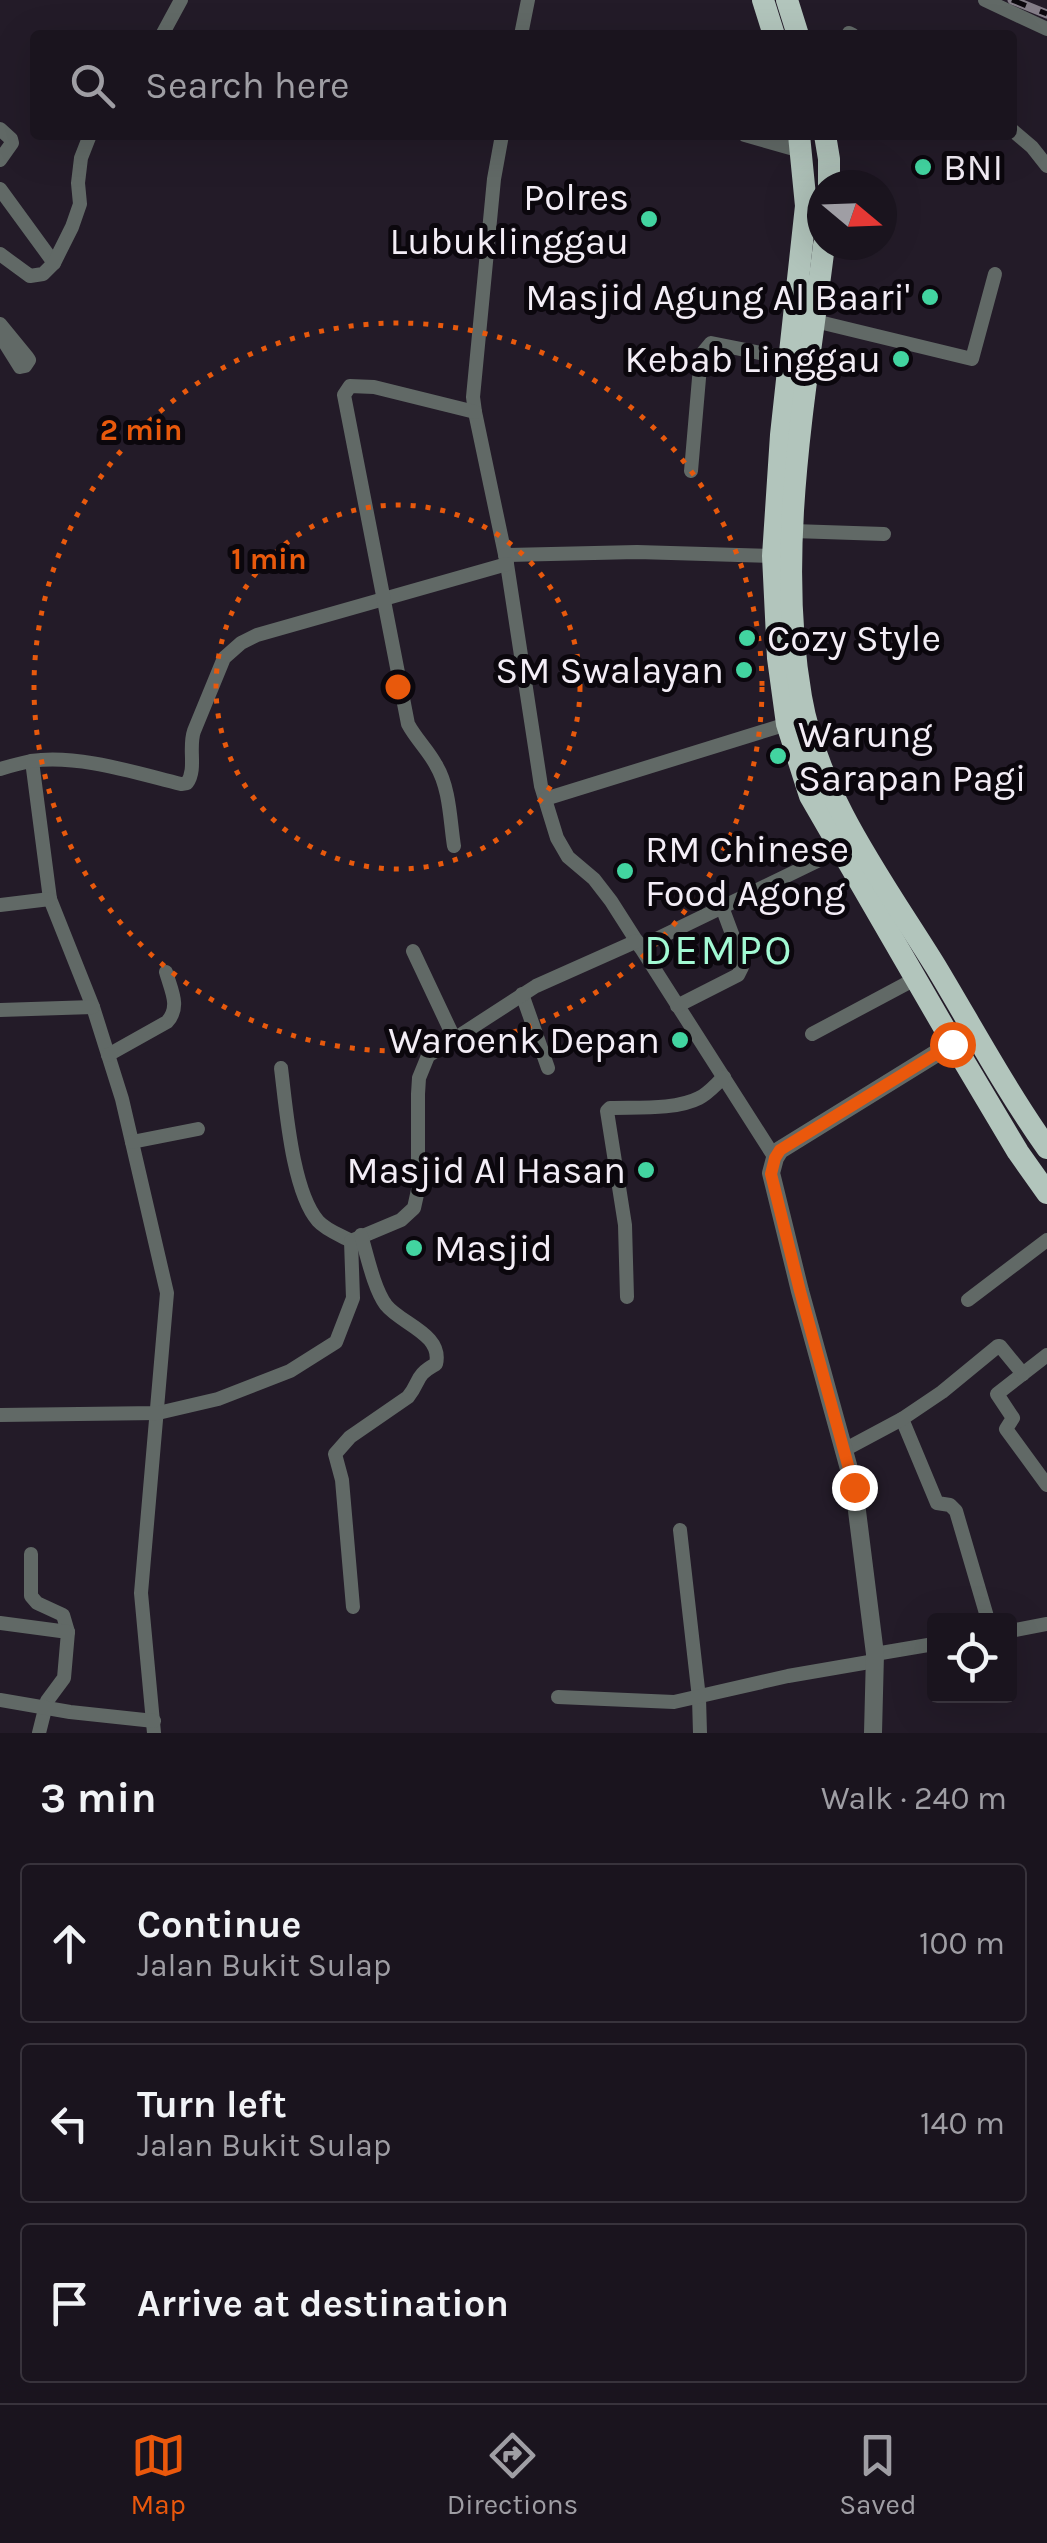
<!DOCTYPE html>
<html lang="en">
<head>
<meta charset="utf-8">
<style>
	:root { --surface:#1a141e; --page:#27212b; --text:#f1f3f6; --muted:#9f9ea4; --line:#38333c; --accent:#ea580c }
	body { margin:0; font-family:Karla,sans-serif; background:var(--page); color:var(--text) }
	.controls { position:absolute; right:30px; bottom:30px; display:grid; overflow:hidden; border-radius:10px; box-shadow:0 10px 40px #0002 }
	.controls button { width:90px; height:90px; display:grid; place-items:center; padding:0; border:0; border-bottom:2px solid var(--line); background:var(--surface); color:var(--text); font:50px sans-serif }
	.compass { position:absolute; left:807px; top:170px; width:90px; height:90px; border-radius:50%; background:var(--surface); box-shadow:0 10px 40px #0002; rotate:109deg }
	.stop { position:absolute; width:30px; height:30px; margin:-22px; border:8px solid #ea580c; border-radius:50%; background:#fff }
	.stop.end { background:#ea580c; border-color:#fff; box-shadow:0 2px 10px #0008 }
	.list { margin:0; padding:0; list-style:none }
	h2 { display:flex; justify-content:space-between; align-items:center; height:130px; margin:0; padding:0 40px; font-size:42px }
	h2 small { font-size:32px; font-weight:400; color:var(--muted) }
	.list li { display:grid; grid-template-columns:65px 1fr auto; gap:30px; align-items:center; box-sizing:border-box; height:160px; margin:0 20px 20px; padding:0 20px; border:2px solid var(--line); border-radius:10px }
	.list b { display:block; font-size:38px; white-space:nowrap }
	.list p { margin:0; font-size:32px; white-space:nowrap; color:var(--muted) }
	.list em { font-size:32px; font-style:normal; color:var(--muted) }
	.icon { flex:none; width:55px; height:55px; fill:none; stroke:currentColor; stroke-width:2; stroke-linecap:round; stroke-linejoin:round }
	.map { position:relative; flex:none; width:1047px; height:1733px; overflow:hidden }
	.search { position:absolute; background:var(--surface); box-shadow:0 10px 40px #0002; left:30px; right:30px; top:30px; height:110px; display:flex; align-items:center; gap:25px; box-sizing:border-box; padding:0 35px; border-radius:10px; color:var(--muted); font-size:38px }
	.sheet { height:670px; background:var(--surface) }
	nav { display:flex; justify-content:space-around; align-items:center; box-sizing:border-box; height:140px; border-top:2px solid var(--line); background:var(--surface); font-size:28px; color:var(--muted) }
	nav a { display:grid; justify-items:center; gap:5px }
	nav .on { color:var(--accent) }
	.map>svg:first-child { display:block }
</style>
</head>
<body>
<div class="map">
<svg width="1047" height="1733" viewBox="0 0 1047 1733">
	<rect width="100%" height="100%" fill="#231b28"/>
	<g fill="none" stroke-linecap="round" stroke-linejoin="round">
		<g stroke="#616966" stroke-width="14">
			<polyline points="985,0 1047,29"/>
			<polyline points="849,33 853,35"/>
			<polyline points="162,35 181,0"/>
			<polyline points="521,35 528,0"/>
			<polyline points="0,129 11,139 12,143 0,160"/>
			<polyline points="1012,130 1032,147 1047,166"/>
			<polyline points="502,135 494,179 473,397 475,412 507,564 541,786 557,838 568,857 594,879 611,901 775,1158"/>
			<polyline points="745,135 801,151"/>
			<polyline points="0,189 54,263"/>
			<polyline points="0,254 30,276 43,274 54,263 72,227 80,204 78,183 81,158 90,135"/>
			<polyline points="815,321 972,359 995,274"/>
			<polyline points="0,324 27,357 29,360 25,366 20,367 0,335"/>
			<polyline points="691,471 701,355 711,343 790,359"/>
			<polyline points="793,531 884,534"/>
			<polyline points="505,555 637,552 773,556"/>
			<polyline points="32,761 50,899 93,1007 122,1099 167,1293 141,1593 154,1733"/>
			<path d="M 0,769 C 10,766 21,763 31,761 C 78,754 136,773 181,784 L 187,783 C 197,769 188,748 194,731 L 224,658 L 241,643 L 257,635 L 507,564"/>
			<polyline points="545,799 787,724"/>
			<path d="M 454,846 C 450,821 450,788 436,765 C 428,750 416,739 408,724 L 344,395 L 350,386 L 374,387 L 475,412"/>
			<polyline points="0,905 50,899"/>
			<polyline points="640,947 840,850"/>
			<polyline points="413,951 454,1038"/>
			<polyline points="522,994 548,1068"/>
			<polyline points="677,1006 738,975 742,967 741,958 722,907"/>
			<polyline points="0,1010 93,1007"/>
			<polyline points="812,1034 915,979"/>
			<path d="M 108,1055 L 167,1022 C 181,1007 171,990 166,972"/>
			<path d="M 281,1068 C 286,1107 292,1191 318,1221 C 326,1230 340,1235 351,1241"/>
			<polyline points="132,1142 198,1129"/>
			<polyline points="351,1241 401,1220 414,1208 418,1190 418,1094 419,1078 428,1056 536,986 637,941"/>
			<path d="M 627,1297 L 625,1225 L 607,1111 L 610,1108 C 636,1107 676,1110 699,1098 C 708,1094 716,1084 724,1077"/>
			<polyline points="968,1300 1047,1240"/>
			<polyline points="1047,1355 997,1394 1013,1418 1006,1429 1047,1485"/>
			<polyline points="0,1415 158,1413 218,1399 290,1371 336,1342 353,1298 351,1241"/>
			<polyline points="902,1419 937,1503 950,1505 956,1511 988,1620"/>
			<polyline points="844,1450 902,1419 942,1392 998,1346 1000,1346 1023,1374"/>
			<polyline points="680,1530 699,1698 700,1733"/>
			<polyline points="31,1554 31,1596 37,1603 63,1615 68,1632"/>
			<path d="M 353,1607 L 342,1480 L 335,1454 L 350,1437 L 408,1397 C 421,1381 414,1376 436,1364 C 443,1334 401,1324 386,1305 C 374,1289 367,1255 361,1235"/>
			<polyline points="0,1623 68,1632 64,1678 47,1701 39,1733"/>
			<polyline points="1010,1631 1047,1624"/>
			<polyline points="875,1654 934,1644"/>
			<polyline points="558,1697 674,1702 788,1676 875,1661"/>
			<polyline points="0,1700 70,1712 154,1721"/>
		</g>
		<polyline stroke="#616966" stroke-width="18" points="873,1733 875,1654 854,1487 800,1291 771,1173 775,1158 780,1150 953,1043"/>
		<g stroke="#b2c5bc" stroke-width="22">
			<polyline points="763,0 774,35"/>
			<polyline points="787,0 798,35"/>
			<polyline points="799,135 806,206 781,435 773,556 778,658 787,724 810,796 953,1043 1018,1152 1047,1193"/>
			<polyline points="825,135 829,159 829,185"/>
			<path d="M 824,245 C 806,394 775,547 801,697 C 818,796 884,883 936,967 C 972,1027 1006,1090 1047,1148"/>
		</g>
		<defs>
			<polyline id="rail" points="1012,0 1047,14"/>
		</defs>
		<use href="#rail" stroke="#847d88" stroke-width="9"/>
		<use href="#rail" stroke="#0b070d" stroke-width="5" stroke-dasharray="15" stroke-linecap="butt"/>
	</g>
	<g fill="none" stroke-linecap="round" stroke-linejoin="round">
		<polyline stroke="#ea580c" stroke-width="12" points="854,1487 800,1291 771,1174 775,1158 780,1150 952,1044"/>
	</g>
	<g fill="none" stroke="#e8590c" stroke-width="5" stroke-dasharray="5 10">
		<circle cx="398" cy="687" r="182"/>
		<circle cx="398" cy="687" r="364"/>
	</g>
	<g fill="#42d4a0" stroke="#0b070d" stroke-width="4">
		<circle cx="923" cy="167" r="10"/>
		<circle cx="649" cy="219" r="10"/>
		<circle cx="930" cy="297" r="10"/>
		<circle cx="901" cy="359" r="10"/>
		<circle cx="747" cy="638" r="10"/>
		<circle cx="744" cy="670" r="10"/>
		<circle cx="778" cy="756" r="10"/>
		<circle cx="625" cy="871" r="10"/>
		<circle cx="680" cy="1040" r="10"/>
		<circle cx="646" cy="1170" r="10"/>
		<circle cx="414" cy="1248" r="10"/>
	</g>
	<g text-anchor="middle" stroke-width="10" stroke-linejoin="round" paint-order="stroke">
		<g font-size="38" fill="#f3edf6" stroke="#0b070d" text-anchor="end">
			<text x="943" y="180" text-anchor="start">BNI</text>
			<text x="629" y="210">Polres<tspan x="629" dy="44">Lubuklinggau</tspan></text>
			<text x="910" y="310">Masjid Agung Al Baari'</text>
			<text x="881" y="372">Kebab Linggau</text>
			<text x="767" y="651" text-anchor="start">Cozy Style</text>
			<text x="724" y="683">SM Swalayan</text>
			<text x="798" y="747" text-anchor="start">Warung<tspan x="798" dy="44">Sarapan Pagi</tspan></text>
			<text x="645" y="862" text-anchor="start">RM Chinese<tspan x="645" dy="44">Food Agong</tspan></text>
			<text x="660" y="1053">Waroenk Depan</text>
			<text x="626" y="1183">Masjid Al Hasan</text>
			<text x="434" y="1261" text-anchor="start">Masjid</text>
		</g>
		<g font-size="42" letter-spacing="2.5" fill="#a2f9d3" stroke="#0b070d">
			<text x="719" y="964">DEMPO</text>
		</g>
	</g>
	<circle cx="398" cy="687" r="15" fill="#e8590c" stroke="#0b070d" stroke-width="5"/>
	<g font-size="30" text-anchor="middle" font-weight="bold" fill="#e8590c" stroke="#0b070d" stroke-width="10" stroke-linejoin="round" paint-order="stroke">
		<text x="141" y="440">2 min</text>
		<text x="269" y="569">1 min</text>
	</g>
</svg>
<div class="controls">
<button><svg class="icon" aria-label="locate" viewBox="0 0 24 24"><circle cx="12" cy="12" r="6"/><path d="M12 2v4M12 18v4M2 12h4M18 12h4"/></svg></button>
</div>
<svg class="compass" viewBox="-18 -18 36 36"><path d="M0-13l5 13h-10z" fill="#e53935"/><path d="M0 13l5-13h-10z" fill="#9f9ea4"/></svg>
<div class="stop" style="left:952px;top:1044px"></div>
<div class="stop end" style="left:854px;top:1487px"></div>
<div class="search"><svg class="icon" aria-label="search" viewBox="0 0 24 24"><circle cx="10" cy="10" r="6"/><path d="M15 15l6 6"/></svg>Search here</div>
</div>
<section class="sheet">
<h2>3 min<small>Walk · 240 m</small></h2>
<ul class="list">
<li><svg class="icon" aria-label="ahead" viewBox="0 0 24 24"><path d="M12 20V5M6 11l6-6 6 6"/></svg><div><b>Continue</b><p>Jalan Bukit Sulap</p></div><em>100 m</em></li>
<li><svg class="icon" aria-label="left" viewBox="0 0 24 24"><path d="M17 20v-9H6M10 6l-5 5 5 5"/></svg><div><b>Turn left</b><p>Jalan Bukit Sulap</p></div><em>140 m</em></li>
<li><svg class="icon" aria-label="arrive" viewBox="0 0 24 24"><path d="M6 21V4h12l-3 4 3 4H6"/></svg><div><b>Arrive at destination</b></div></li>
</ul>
</section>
<nav>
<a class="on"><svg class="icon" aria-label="map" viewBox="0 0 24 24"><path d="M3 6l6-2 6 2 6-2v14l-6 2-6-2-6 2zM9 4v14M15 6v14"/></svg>Map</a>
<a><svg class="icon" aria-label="directions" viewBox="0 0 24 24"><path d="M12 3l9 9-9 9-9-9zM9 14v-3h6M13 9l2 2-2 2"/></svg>Directions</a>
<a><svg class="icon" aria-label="saved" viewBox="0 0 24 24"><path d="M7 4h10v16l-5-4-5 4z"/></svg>Saved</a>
</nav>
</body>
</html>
